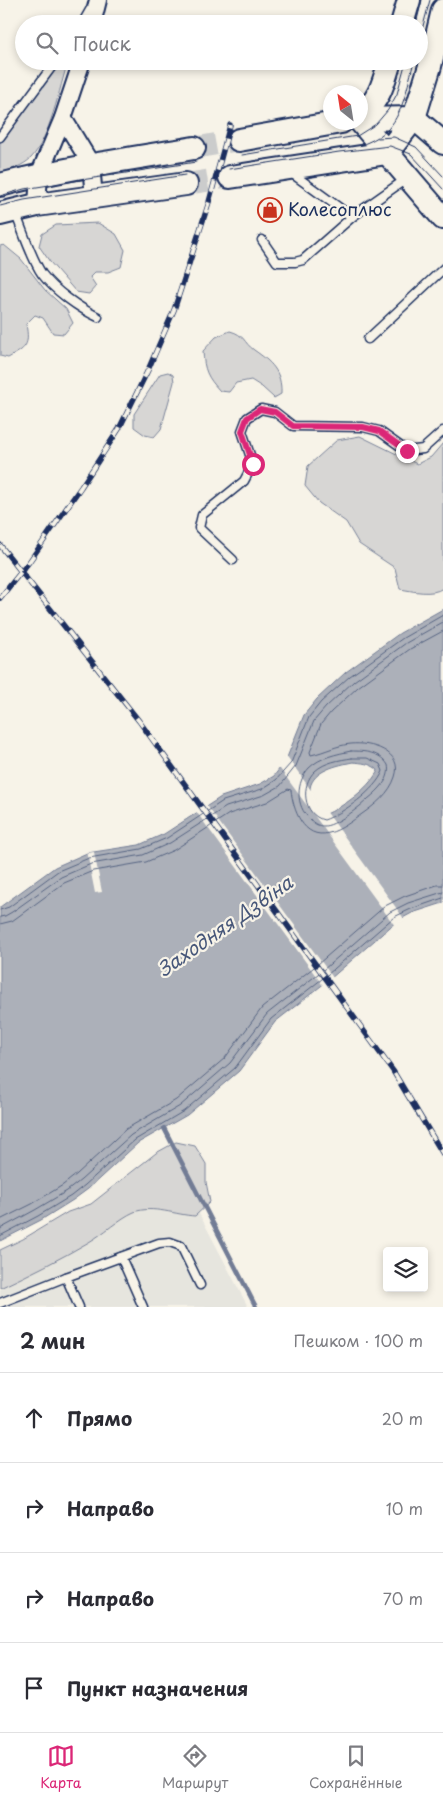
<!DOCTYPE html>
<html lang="ru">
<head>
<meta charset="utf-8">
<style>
	:root { --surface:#fff; --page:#f7f7f7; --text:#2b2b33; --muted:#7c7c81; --line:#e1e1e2; --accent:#db2777 }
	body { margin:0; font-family:"Playpen Sans",sans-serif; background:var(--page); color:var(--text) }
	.controls { position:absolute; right:15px; bottom:15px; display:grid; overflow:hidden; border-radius:5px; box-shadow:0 2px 8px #0003 }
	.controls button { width:45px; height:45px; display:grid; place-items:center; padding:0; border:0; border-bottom:1px solid var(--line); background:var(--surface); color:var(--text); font:25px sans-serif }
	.compass { position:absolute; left:323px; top:85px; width:45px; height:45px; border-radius:50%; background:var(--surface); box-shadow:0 2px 8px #0003; rotate:330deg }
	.stop { position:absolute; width:15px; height:15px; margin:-11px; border:4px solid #db2777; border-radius:50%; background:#fff }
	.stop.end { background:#db2777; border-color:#fff; box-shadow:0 1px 5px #0008 }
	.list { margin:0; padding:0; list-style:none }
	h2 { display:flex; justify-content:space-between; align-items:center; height:65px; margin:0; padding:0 20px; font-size:21px }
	h2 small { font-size:16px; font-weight:400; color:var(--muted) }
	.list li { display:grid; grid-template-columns:32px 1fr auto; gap:15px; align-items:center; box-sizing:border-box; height:90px; padding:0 20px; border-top:1px solid var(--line) }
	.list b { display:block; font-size:19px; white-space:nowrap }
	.list em { font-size:16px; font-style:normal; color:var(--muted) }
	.icon { flex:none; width:28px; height:28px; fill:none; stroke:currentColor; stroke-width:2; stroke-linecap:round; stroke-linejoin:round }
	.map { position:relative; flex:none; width:443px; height:1307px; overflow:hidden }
	.search { position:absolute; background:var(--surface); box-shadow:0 2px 8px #0003; left:15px; right:15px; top:15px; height:55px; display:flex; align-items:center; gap:12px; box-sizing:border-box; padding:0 18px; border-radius:28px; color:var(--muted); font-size:19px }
	.sheet { height:425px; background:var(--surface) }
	nav { display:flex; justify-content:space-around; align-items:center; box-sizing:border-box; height:70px; border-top:1px solid var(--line); background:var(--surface); font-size:14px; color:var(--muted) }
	nav a { display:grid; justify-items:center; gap:2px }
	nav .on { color:var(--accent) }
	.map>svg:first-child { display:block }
</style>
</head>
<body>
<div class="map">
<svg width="443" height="1307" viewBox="0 0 443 1307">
	<rect width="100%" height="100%" fill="#f7f3e8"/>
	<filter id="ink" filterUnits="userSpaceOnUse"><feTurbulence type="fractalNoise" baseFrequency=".02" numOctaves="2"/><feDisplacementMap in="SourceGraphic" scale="10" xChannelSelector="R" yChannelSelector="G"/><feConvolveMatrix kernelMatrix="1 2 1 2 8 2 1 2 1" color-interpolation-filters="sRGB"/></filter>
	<g filter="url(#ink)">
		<polygon fill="#e6e5de" points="179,1175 248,1307 0,1307 0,1274"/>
		<g fill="#d7d6d4" stroke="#798299">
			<path d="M 61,61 L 68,61 C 60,87 49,140 31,158 C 23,166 10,170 0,173 L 0,143 Z"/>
			<polygon points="98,223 116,234 125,250 121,267 108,272 95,272 90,277 96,286 89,294 76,292 50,262 39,246 42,234 56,225"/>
			<path d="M 4,245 L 21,259 L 45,290 L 66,309 L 73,323 L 64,334 L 53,333 L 43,318 L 35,315 L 26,324 C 30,346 26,348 8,358 L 0,356 L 0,246 Z"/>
			<path d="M 230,331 C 245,335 243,342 254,350 C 271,362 282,371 281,394 L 274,398 L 262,387 L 251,380 L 236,383 L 229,392 L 220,391 C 207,377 204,370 203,351 L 216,337 Z"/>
			<polygon points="168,372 173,375 174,382 161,429 154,437 145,435 134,427 134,414 160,374"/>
			<path d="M 360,436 L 417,464 L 431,457 L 443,443 L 443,588 C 432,596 413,591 400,589 L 395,568 L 359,544 L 346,522 L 319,503 L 305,486 L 308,466 L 337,440 Z"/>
			<path d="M 176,1142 L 195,1146 L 206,1164 L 206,1182 L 210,1202 L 195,1216 C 176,1215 153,1205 134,1212 C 120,1218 103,1234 89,1242 C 60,1259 30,1274 0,1288 L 0,1250 L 23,1239 L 68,1212 L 91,1204 L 156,1153 Z"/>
		</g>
		<path fill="#acb0b9" stroke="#727c95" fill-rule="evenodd" d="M 443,609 L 443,903 L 412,913 L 397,921 L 330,979 L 275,1022 L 239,1071 L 187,1115 L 138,1143 L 88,1189 L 73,1200 L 41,1220 L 0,1241 L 0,907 L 55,867 L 87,853 L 139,845 L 164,834 L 221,797 L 260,784 L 274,776 L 286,760 L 304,715 L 317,699 L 346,672 L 400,633 ZM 353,762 C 362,763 369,763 377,769 L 378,771 C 367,790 343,807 324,815 L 314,808 C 313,802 310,794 310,788 C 313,770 338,765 353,762 Z"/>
		<g fill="#f7f3e8">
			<polygon points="286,755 313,793 316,807 324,812 326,811 405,920 395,926 278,766"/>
			<polygon points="205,803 334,979 324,987 195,810"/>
			<polygon points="94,852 102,892 95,893 87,853"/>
		</g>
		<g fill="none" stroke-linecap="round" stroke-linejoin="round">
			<g stroke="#556382" stroke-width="1">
				<path d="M 351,751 C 365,751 380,752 388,765 C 391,779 379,790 368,799 C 360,807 334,827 323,826 C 318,826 313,823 310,819 C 295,806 296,782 309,768 C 320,757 337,754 351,751 Z"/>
				<path d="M 352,758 L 367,758 L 380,764 L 383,771 C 376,790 342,814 324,820 C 303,815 300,785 315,771 C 325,762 339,760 352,758 Z"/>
				<polyline points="0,910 9,907 58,871 89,858 141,849 167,838 223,801 262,789 276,780 291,763 309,717 321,702 350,676 403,638 443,615"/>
				<polyline points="0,917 5,916 12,912 61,877 91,864 143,855 170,843 226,807 264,795 280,786 296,766 314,721 326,707 354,681 406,643 443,622"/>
				<path d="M 0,924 L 12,921 L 64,883 L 93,871 L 146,862 L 174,850 L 229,814 L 267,802 L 288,789 L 291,790 C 293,809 303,840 329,833 C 341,830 352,821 362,814 C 375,805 390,793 395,777 C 404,751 370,742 351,744 C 337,745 325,752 311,755 L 310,752 L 321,724 L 331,712 L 358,687 L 410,649 L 443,631"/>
				<polyline points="0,1220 32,1204 63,1185 77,1174 126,1129 176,1100 225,1058 262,1008 318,964 385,906 405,896 437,885 443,885"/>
				<polyline points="0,1229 35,1210 67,1191 81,1180 131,1135 180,1106 230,1063 267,1014 323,970 390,912 408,903 443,892"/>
				<polyline points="0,1236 38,1216 71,1196 85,1185 135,1140 184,1111 235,1068 271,1019 327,975 394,917 411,909 443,898"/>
			</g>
			<polyline stroke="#727c95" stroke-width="4.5" points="164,1128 256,1307"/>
			<g stroke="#cbcccc" stroke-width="22" stroke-dasharray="22 11" stroke-linecap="butt">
				<polyline points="194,148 239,140"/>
				<polyline points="186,184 230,177"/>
			</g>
			<defs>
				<g id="lane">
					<polyline points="82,24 90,10"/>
					<polyline points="0,137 56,61"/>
					<polyline points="290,172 352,217"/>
					<path d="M 15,212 C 22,229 32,260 42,274 C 55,291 79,308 98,317"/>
					<polyline points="262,240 277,262 295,262 303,260 352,217 406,179"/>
					<polyline points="368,339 443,269"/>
					<polyline points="233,560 199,528 202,515 244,481 253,464 242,431 247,418 261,409 275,412 293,426 363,427 379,431 407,451 423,449 443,431"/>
					<polyline points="121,1257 143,1307"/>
					<polyline points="66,1277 79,1307"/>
					<polyline points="0,1303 66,1277 159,1243 170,1242 181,1246 200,1285"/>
				</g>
				<g id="street">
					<polyline points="92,24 98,0"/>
					<polyline points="63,118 91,164 94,198"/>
					<polyline points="37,205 39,175 63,118 82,61"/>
				</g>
				<g id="secondary">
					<polyline points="402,24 409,0"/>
					<path d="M 360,118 C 380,97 382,88 390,61"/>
					<polyline points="360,119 414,118 443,143"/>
					<polyline points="360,121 443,218"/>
					<polyline points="239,140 341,122"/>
					<polyline points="230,177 387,153 414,118 430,66 443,10"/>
					<path d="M 0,185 C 64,168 129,159 194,148"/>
					<polyline points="0,214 37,205 186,184"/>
				</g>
			</defs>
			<use href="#lane" stroke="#1b2f5e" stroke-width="11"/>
			<use href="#street" stroke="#1b2f5e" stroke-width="20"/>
			<use href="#secondary" stroke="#1b2f5e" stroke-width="26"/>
			<use href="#lane" stroke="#f7f3e8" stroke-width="8"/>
			<use href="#street" stroke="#f7f3e8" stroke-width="16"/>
			<use href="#secondary" stroke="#f7f3e8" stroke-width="22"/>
			<g stroke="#1b2f5e" stroke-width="1">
				<polyline points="416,24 422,0"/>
				<polyline points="419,41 430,0"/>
				<polyline points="378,138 394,137 416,147 443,176"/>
				<path d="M 361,145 C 369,142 378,138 385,132 C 403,116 408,84 414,61"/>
				<polyline points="242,155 357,136 376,124 388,110 397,94 406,61"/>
				<polyline points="229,169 339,152 390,146 411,154 443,189"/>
				<polyline points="0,196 24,189 196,162"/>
				<polyline points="0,206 24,200 185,175"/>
			</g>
			<defs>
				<g id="rail">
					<polyline points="0,545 139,721 393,1071 443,1154"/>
					<polyline points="0,598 29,562 81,487 119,429 148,370 174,310 209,202 230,125"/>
				</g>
			</defs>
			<use href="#rail" stroke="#1b2f5e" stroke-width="5.5"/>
			<use href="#rail" stroke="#f7f3e8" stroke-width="4" stroke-dasharray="11" stroke-linecap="butt"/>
		</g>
	</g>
	<g fill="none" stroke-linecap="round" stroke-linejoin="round" filter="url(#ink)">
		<polyline stroke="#db2777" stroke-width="6" points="253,464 242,431 247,418 260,409 275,412 293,426 363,427 379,431 407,451"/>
	</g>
	<defs>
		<symbol id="shop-ring" viewBox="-11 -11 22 22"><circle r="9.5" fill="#f7f3e8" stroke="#c8321e" stroke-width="1.5"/><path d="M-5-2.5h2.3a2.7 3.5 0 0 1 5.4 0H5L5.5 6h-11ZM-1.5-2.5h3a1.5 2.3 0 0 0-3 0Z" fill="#c8321e"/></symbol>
	</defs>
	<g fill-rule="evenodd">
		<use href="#shop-ring" x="256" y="196" width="28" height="28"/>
	</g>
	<g text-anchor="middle" stroke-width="4.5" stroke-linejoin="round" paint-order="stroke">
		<g font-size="18" fill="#1b2f5e" stroke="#f7f3e8" text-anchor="start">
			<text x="288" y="216">Колесоплюс</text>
		</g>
		<g font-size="19" font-style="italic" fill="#465679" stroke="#f7f3e8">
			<text transform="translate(225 926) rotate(-35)" y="7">Заходняя Дзвіна</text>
		</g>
	</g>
</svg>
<div class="controls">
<button><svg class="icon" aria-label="layers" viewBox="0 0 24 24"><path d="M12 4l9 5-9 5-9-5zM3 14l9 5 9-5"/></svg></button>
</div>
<svg class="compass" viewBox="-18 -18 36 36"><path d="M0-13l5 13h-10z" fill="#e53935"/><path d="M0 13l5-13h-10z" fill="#7c7c81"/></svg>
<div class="stop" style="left:253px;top:464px"></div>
<div class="stop end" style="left:407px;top:451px"></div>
<div class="search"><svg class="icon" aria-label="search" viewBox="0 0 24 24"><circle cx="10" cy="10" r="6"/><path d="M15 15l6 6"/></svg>Поиск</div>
</div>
<section class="sheet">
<h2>2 мин<small>Пешком · 100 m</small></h2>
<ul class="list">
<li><svg class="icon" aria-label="ahead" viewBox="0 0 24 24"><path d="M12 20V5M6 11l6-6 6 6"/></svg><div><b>Прямо</b></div><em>20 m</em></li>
<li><svg class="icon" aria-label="right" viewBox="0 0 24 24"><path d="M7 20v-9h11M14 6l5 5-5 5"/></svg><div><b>Направо</b></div><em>10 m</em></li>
<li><svg class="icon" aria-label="right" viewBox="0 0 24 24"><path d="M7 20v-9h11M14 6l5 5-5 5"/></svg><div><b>Направо</b></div><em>70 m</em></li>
<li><svg class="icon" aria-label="arrive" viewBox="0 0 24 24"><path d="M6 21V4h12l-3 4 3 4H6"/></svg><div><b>Пункт назначения</b></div></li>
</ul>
</section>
<nav>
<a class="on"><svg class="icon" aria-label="map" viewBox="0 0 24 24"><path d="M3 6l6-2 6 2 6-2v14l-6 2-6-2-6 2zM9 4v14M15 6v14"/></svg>Карта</a>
<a><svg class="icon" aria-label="directions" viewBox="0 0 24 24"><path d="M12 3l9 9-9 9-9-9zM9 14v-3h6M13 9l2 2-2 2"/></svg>Маршрут</a>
<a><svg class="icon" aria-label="saved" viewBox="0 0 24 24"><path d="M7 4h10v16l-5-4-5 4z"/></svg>Сохранённые</a>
</nav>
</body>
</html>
